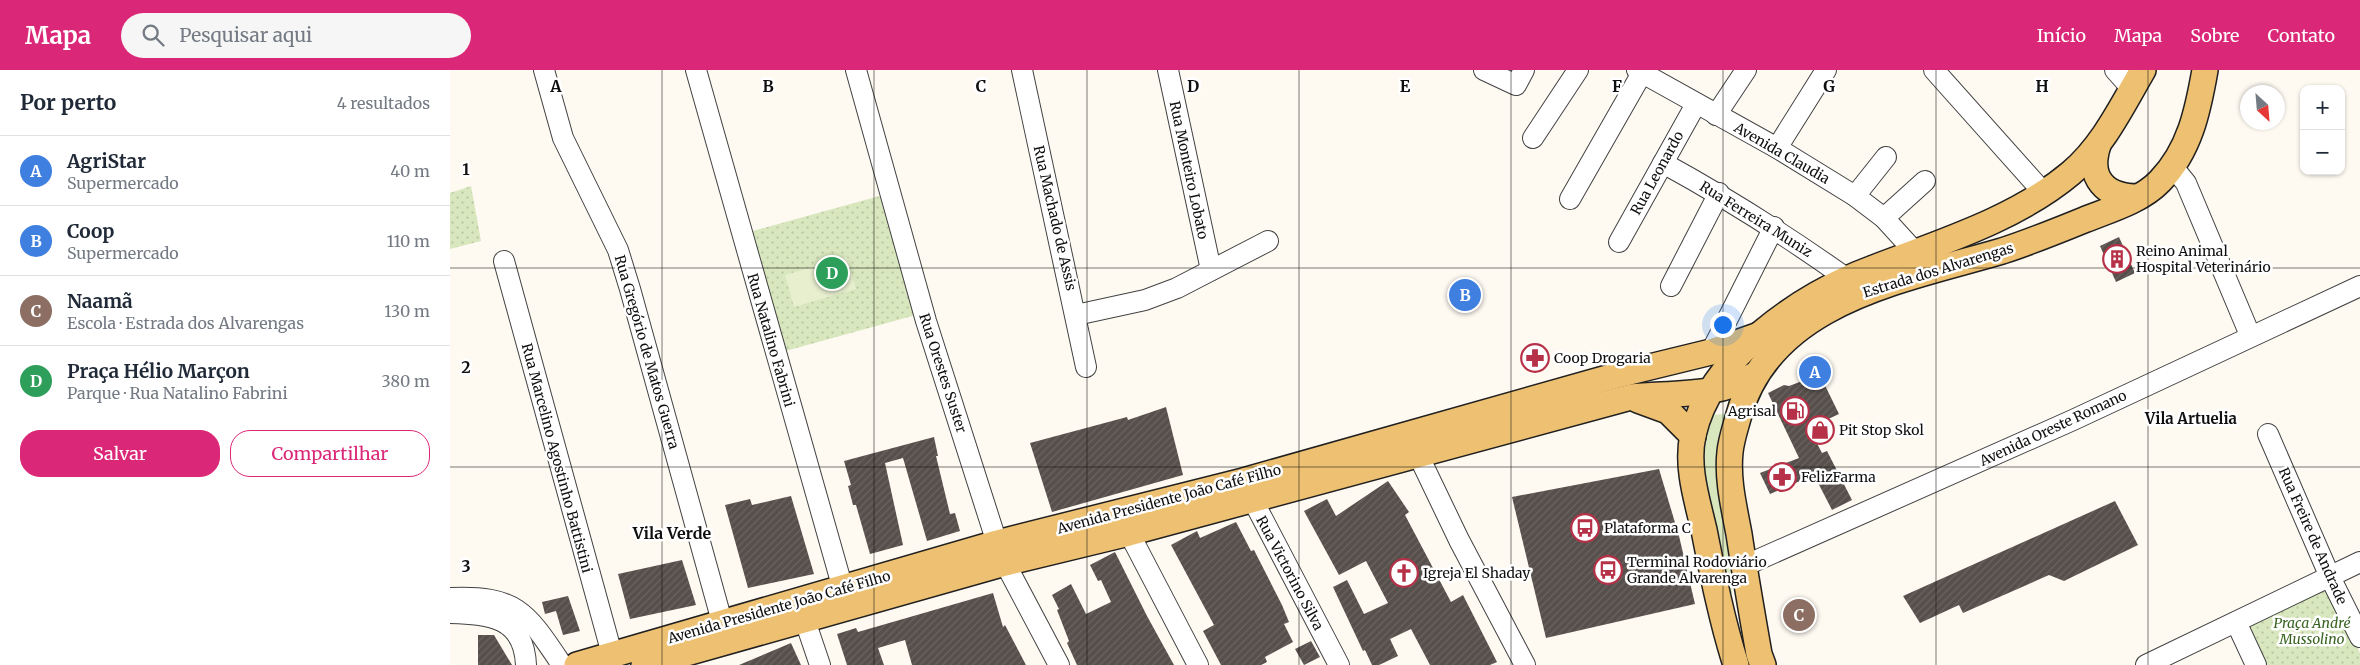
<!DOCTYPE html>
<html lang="pt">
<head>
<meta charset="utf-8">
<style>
	:root { --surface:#fff; --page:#f6f6f7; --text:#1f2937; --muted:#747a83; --line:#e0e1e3; --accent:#db2777 }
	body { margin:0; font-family:Merriweather,serif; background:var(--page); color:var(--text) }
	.controls { position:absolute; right:15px; top:15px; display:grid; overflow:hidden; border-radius:10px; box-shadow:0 1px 4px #0004 }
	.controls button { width:45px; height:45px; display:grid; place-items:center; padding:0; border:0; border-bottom:1px solid var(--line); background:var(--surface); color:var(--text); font:25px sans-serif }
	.compass { position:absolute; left:1790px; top:15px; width:45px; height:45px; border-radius:50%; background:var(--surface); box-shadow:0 1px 4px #0004; rotate:154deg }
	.you { position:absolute; left:1272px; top:254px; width:18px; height:18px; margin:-12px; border:4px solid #fff; border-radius:50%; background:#1a73e8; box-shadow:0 0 0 8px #1a73e833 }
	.badge { display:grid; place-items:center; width:32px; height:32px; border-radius:50%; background:var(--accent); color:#fff; font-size:16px; font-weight:700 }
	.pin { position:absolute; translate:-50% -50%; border:2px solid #fff; box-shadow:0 1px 5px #0006 }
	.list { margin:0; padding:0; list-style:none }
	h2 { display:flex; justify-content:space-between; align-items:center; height:65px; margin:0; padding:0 20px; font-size:21px }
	h2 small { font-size:16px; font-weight:400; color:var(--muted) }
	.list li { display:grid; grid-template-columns:32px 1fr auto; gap:15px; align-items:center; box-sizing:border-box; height:70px; padding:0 20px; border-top:1px solid var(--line) }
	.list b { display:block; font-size:19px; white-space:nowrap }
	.list p { margin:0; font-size:16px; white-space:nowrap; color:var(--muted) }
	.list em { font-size:16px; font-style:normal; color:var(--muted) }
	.actions { display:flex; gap:10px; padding:15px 20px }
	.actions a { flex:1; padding:11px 0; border:1px solid var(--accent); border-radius:20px; text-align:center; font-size:18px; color:var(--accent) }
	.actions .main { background:var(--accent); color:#fff }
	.icon { flex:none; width:28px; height:28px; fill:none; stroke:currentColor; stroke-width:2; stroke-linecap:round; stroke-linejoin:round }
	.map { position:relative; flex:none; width:1910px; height:595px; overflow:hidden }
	header { display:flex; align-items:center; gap:30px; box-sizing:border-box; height:70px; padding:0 25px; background:var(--accent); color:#fff }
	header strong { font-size:24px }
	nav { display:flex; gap:28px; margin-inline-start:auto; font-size:18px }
	.search { width:350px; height:45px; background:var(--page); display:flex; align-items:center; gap:12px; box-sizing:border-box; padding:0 18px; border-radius:28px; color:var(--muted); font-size:19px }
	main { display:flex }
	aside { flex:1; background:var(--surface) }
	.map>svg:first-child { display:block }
</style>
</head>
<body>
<header>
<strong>Mapa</strong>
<div class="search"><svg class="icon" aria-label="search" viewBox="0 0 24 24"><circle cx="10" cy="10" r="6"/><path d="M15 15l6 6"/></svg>Pesquisar aqui</div>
<nav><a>Início</a><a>Mapa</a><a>Sobre</a><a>Contato</a></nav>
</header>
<main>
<aside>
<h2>Por perto<small>4 resultados</small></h2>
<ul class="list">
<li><span class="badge" style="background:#3f7fe0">A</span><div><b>AgriStar</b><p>Supermercado</p></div><em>40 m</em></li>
<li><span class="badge" style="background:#3f7fe0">B</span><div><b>Coop</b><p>Supermercado</p></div><em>110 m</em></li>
<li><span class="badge" style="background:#8d6e63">C</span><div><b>Naamã</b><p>Escola · Estrada dos Alvarengas</p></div><em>130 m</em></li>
<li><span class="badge" style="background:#2e9e5b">D</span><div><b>Praça Hélio Marçon</b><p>Parque · Rua Natalino Fabrini</p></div><em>380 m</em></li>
</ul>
<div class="actions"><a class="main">Salvar</a><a>Compartilhar</a></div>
</aside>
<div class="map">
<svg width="1910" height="595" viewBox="0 0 1910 595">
	<defs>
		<pattern id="park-dots" width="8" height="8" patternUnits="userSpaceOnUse" patternTransform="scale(1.25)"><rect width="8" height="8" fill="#d8e7bd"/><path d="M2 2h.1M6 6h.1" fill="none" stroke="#b8c5a1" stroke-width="1.8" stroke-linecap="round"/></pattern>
		<pattern id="building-hatch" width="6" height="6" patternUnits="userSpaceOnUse" patternTransform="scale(1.25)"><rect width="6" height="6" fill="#574f4c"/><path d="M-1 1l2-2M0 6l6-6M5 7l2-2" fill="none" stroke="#6a6461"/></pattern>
	</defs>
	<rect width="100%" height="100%" fill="#fefaf2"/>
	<polygon fill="#d8e7bd" points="1277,344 1283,505 1282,523 1276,524 1248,371 1256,345"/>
	<g fill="url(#park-dots)">
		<polygon points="21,116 31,171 0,179 0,123"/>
		<polygon points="433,125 466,245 332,282 299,162"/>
		<polygon points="1877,517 1910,583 1910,595 1815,595 1796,557"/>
	</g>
	<polygon fill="#e7efcf" points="397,187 406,219 344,237 335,205"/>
	<g fill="url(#building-hatch)">
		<polygon points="1669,167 1685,203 1666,212 1650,176"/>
		<polygon points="1366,297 1389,344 1359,358 1372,383 1377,381 1402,430 1382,440 1364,405 1320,424 1310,403 1349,388 1318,323 1334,315 1339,316 1355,310 1353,303"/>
		<polygon points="716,337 733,405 602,442 580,373 677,347 678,350"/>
		<polygon points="484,367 488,386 486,386 500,444 505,443 510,461 477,471 453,388 435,393 453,475 420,484 406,435 403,435 398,416 401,415 394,391"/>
		<polygon points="1209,399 1229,466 1245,534 1096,568 1062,427"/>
		<polygon points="938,411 959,442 955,445 1001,532 1013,525 1047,592 1040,595 980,595 961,559 940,569 948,586 929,595 922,595 915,580 913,581 883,517 897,510 914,544 938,533 916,491 889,505 854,441 877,429 886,446"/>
		<polygon points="341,426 364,504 298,518 275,435 300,429 302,435"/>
		<polygon points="1665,431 1688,475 1614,511 1599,505 1513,543 1509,535 1470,553 1453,526"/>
		<polygon points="786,452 801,481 804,480 832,535 839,552 834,554 843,572 815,587 817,592 811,595 771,595 753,561 764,555 721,475 747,461 750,468"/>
		<polygon points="665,482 697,546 724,595 627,595 617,573 619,571 607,540 609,539 602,525 621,514 636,544 661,532 651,510 648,511 640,495"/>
		<polygon points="232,490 246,535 180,549 168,504"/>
		<polygon points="543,523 553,557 555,555 576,595 462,595 455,570 428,578 434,595 397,595 387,564 406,558 408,562"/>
		<polygon points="118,526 130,561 113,565 106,541 95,544 92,532"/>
		<polygon points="28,565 44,565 62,595 28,595"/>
		<polygon points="861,571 870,587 854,595 845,579"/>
		<polygon points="341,573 351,595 289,595"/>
	</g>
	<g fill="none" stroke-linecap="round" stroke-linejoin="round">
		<defs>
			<g id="minor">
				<polyline points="94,0 113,68 168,180 180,219 276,566"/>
				<polyline points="246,0 397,533"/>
				<polyline points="406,0 476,251 547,473 555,493 609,595"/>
				<polyline points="572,0 636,297"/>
				<polyline points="718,0 761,200"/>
				<polyline points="1034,0 1066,15 1074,0"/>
				<polyline points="1187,0 1327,78 1405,126 1434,148 1465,182"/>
				<polyline points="1484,0 1593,122"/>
				<polyline points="1665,0 1682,19"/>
				<polyline points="1266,45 1296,0"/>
				<polyline points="1083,68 1128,0"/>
				<polyline points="1327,78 1376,0"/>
				<path d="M 1213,93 C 1277,128 1337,166 1396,208"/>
				<polyline points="1723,97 1736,113 1800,265"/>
				<polyline points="1405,126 1436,87"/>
				<polyline points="1120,129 1192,3"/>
				<polyline points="1434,148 1475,111"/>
				<polyline points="1169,172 1246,34"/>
				<polyline points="54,191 162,584"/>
				<polyline points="1221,216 1269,123"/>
				<polyline points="626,245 695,230 727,218 818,171"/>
				<polyline points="1261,282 1324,157"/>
				<polyline points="1818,364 1880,507 1910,567"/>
				<polyline points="962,372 1009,470 1075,595"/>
				<polyline points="796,417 889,595"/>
				<polyline points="679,463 748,595"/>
				<polyline points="1294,496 1623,350 1910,216"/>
				<path d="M 0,528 C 67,525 77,543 112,595"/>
				<polyline points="350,536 370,595"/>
				<path d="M 0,543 C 39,544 74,547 76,595"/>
				<polyline points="1786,552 1806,595"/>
				<polyline points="1696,595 1910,492"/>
			</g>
			<g id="major">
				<path d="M 1648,75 C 1637,108 1655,127 1688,127"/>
				<polyline points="1188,330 1218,341 1243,366"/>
				<polyline points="127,595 547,473 793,411 1175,303 1261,282 1312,264"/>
				<path d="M 194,595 L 555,493 L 679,463 L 1181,327 C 1223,323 1266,327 1305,305"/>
				<path d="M 1286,595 C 1272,551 1263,506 1254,460 C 1247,430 1236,396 1243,365 C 1260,287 1351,225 1421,199 C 1488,173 1565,150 1621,103 C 1653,76 1672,36 1693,0"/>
				<path d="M 1313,595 L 1309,584 C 1302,544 1295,504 1289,464 C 1284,437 1277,409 1280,382 C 1281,371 1285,359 1288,348 C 1319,231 1454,210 1552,181 C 1580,172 1607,161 1634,150 C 1659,140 1691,131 1710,111 C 1740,80 1748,40 1755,0"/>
			</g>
		</defs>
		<use href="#minor" stroke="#424242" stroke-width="22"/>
		<use href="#major" stroke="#202020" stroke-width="28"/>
		<use href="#minor" stroke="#fff" stroke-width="20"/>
		<use href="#major" stroke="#eec172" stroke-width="25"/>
	</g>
	<path fill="none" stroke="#0f0f0f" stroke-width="1" stroke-opacity="0.55" d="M 212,0 L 212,595M 424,0 L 424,595M 637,0 L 637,595M 849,0 L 849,595M 1061,0 L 1061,595M 1273,0 L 1273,595M 1486,0 L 1486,595M 1698,0 L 1698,595M 0,198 L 1910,198M 0,397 L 1910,397"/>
	<defs>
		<symbol id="building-ring" viewBox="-11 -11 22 22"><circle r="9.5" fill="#fff" stroke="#b63047" stroke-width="1.5"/><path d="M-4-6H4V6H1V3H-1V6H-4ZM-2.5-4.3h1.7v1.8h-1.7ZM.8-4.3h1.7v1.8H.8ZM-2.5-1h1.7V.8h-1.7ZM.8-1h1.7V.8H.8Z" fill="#b63047"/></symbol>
		<symbol id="pharmacy-ring" viewBox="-11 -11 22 22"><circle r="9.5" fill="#fff" stroke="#b63047" stroke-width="1.5"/><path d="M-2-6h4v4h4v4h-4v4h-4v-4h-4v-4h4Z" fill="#b63047"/></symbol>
		<symbol id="fuel-ring" viewBox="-11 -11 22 22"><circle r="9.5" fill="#fff" stroke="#b63047" stroke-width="1.5"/><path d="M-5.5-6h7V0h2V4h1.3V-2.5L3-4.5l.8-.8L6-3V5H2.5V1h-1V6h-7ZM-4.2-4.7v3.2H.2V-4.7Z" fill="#b63047"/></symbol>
		<symbol id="shop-ring" viewBox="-11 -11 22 22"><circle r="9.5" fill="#fff" stroke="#b63047" stroke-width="1.5"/><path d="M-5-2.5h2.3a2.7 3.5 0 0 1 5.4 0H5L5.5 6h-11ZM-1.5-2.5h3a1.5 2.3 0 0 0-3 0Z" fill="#b63047"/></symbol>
		<symbol id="bus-ring" viewBox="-11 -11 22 22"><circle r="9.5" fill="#fff" stroke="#b63047" stroke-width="1.5"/><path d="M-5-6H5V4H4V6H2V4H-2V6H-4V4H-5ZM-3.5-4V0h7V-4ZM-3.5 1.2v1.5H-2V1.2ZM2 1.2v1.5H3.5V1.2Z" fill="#b63047"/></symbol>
		<symbol id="church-ring" viewBox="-11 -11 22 22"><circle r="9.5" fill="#fff" stroke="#b63047" stroke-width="1.5"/><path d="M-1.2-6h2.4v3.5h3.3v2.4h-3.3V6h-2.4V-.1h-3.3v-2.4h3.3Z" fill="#b63047"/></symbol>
	</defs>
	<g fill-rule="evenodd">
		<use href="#building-ring" x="1651" y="173" width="32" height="32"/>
		<use href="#pharmacy-ring" x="1069" y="272" width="32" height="32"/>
		<use href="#fuel-ring" x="1329" y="325" width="32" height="32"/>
		<use href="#shop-ring" x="1354" y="344" width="32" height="32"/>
		<use href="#pharmacy-ring" x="1316" y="391" width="32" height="32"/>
		<use href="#bus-ring" x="1119" y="442" width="32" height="32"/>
		<use href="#bus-ring" x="1142" y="484" width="32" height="32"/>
		<use href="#church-ring" x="938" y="487" width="32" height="32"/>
	</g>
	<g text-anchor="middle" stroke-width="5" stroke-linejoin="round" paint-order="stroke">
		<g font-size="14" fill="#0f0f0f" stroke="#fff">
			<text transform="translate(1332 83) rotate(30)" y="5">Avenida Claudia</text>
			<text transform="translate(739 100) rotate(78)" y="5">Rua Monteiro Lobato</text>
			<text transform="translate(1207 103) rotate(-61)" y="5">Rua Leonardo</text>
			<text transform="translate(605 148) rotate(77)" y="5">Rua Machado de Assis</text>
			<text transform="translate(1306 149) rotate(32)" y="5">Rua Ferreira Muniz</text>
			<text transform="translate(1488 200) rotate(-17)" y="5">Estrada dos Alvarengas</text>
			<text transform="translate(321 270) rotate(74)" y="5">Rua Natalino Fabrini</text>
			<text transform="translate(197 282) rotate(74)" y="5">Rua Gregório de Matos Guerra</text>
			<text transform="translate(493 303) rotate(72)" y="5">Rua Orestes Suster</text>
			<text transform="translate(1603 358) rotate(-25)" y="5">Avenida Oreste Romano</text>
			<text transform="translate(107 388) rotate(75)" y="5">Rua Marcelino Agostinho Battistini</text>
			<text transform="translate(719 429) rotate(-15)" y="5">Avenida Presidente João Café Filho</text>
			<text transform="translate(1863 466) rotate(66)" y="5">Rua Freire de Andrade</text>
			<text transform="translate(840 503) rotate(62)" y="5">Rua Victorino Silva</text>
			<text transform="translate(329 537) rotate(-16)" y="5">Avenida Presidente João Café Filho</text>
		</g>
		<g font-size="14" fill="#0f0f0f" stroke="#fff" text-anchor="start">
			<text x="1686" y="186">Reino Animal<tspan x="1686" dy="16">Hospital Veterinário</tspan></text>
			<text x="1104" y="293">Coop Drogaria</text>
			<text x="1326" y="346" text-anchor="end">Agrisal</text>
			<text x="1389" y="365">Pit Stop Skol</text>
			<text x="1351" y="412">FelizFarma</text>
			<text x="1154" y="463">Plataforma C</text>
			<text x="1177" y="497">Terminal Rodoviário<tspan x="1177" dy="16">Grande Alvarenga</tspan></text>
			<text x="973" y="508">Igreja El Shaday</text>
		</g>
		<g font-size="14" font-style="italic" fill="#386323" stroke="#fff">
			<text x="1862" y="558">Praça André<tspan x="1862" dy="16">Mussolino</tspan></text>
		</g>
		<g font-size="15" font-weight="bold" fill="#0f0f0f" stroke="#fff">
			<text x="1741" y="354">Vila Artuelia</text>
		</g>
		<g font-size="16" font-weight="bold" fill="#0f0f0f" stroke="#fff">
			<text x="222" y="469">Vila Verde</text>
		</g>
	</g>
	<g font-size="16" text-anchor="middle" font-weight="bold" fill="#0f0f0f" stroke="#fff" stroke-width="5" stroke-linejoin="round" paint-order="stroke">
		<text x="106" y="22">A</text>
		<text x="318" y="22">B</text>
		<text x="531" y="22">C</text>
		<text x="743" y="22">D</text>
		<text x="955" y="22">E</text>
		<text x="1167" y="22">F</text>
		<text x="1379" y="22">G</text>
		<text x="1592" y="22">H</text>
		<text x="16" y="105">1</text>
		<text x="16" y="303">2</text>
		<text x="16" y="502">3</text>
	</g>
</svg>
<div class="controls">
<button>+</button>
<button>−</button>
</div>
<svg class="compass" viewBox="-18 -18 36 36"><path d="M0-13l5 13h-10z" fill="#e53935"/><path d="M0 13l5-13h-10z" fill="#747a83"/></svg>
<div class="you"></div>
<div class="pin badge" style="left:1365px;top:302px;background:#3f7fe0">A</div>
<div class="pin badge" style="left:1015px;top:225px;background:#3f7fe0">B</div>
<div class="pin badge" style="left:1349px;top:545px;background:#8d6e63">C</div>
<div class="pin badge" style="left:382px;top:203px;background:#2e9e5b">D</div>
</div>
</main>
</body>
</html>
